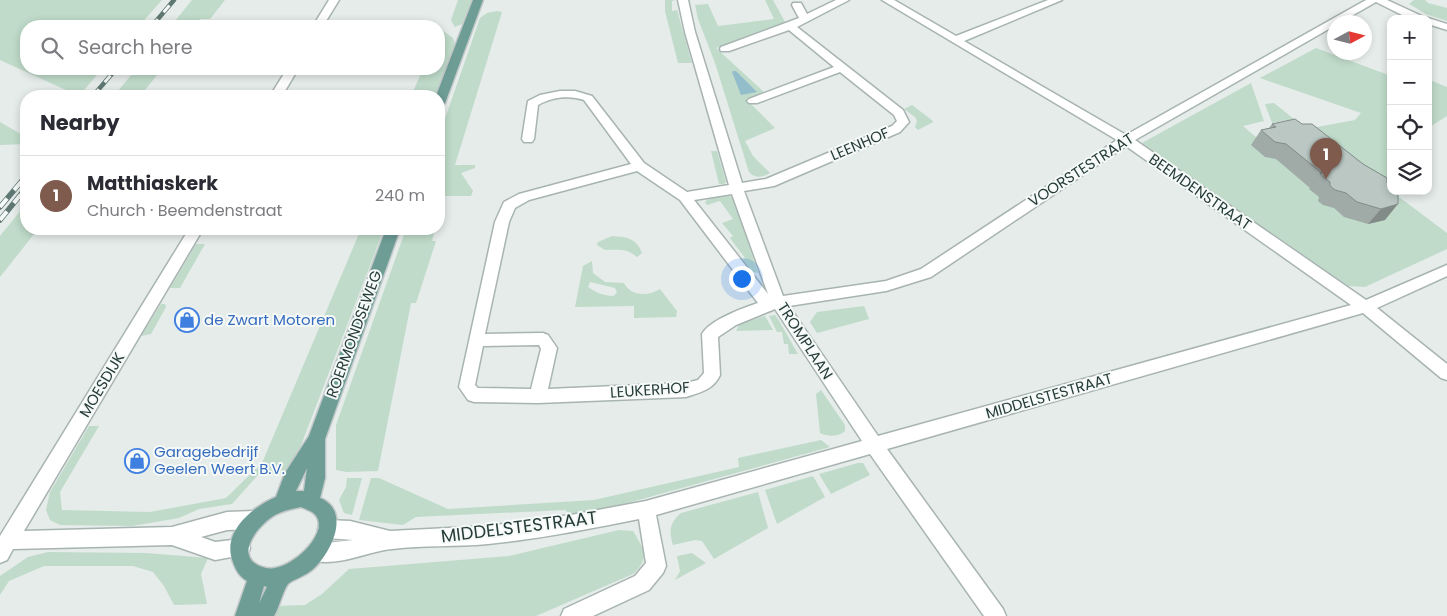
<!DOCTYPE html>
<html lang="en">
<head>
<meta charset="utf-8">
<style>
	:root { --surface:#fff; --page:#f2f2f3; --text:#2b2b33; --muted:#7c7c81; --line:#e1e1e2; --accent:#7e5b4c }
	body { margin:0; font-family:Poppins,sans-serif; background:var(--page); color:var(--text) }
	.controls { position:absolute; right:15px; top:15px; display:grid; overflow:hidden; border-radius:10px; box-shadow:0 2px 8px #0003 }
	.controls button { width:45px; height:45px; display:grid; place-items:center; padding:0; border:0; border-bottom:1px solid var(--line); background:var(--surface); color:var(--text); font:25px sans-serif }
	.compass { position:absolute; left:1327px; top:15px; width:45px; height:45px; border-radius:50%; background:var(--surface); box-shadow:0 2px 8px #0003; rotate:83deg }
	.you { position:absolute; left:741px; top:278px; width:18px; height:18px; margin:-12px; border:4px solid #fff; border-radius:50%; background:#1a73e8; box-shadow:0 0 0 8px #1a73e833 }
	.badge { display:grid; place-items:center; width:32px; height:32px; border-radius:50%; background:var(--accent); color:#fff; font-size:16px; font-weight:700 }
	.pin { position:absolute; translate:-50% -41px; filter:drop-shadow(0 1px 2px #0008) }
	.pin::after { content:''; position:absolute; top:26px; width:18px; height:15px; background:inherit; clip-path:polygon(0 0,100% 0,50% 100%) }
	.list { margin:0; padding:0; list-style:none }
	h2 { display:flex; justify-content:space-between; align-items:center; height:65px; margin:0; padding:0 20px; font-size:21px }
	h2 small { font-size:16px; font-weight:400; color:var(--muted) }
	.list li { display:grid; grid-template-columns:32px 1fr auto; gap:15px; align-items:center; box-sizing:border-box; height:80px; padding:0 20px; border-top:1px solid var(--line) }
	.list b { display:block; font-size:19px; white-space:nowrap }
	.list p { margin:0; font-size:16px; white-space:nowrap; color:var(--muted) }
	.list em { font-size:16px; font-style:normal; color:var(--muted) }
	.icon { flex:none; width:28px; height:28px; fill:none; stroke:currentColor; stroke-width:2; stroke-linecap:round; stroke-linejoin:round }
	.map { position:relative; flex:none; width:1447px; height:616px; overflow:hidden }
	.search { position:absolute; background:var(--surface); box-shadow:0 2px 8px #0003; left:20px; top:20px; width:425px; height:55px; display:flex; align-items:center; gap:12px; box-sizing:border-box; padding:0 18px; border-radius:20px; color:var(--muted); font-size:19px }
	.panel { position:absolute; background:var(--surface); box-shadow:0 2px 8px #0003; left:20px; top:90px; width:425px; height:145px; border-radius:20px }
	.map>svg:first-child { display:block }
</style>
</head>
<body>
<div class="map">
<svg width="1447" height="616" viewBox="0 0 1447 616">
	<rect width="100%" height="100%" fill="#e5ecea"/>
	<g fill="#c0dbca" fill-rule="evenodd">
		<polygon points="0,0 162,0 139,26 26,26 26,69 102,69 79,96 0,60"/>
		<polygon points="192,0 225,0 210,19 200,19 195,26 171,26"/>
		<polygon points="458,0 472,0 462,24 455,27 451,20"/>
		<polygon points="665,0 675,0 672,1 672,11 677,10 692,63 678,63 665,11"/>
		<path d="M 765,0 L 773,0 L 785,22 L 784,25 L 716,48 L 764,92 L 746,99 L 775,128 L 745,141 L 753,156 L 770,173 C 763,177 755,179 749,172 L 715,63 L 698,19 L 695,5 L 708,4 L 718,26 L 774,19 Z"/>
		<polygon points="1414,0 1425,0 1428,3 1447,8 1447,21 1426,14 1409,4"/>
		<polygon points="497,11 502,12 455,165 475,165 475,168 461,173 473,191 471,196 445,196 439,218 439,136 480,18 487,13"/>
		<polygon points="439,28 453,38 455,44 437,91 433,96 411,96 423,69 439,69"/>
		<polygon points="1316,48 1391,76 1391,191 1447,233 1447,249 1365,287 1348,286 1142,143 1251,83 1264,121 1243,126 1264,144 1306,129 1355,120 1361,113 1260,78"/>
		<polygon points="136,69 162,69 140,96 114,96"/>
		<polygon points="1430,80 1447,87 1447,116 1428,128 1428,83"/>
		<polygon points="1274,103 1294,119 1272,123 1265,104"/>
		<polygon points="912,105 933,121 933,122 918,130 915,127 917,121 915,117 904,109"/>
		<polygon points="0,122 26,137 26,144 0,145"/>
		<polygon points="711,151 717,151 726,182 724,184 719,184"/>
		<polygon points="729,196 734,199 758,273 753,272 743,260 745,258 730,238 733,236 722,223 733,219 720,201 707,205 705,202 710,197"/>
		<polygon points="26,204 26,229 38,229 0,277 0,236"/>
		<polygon points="361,229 384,229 300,448 287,474 259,474 232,504 199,509 179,518 132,526 60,525 50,520 46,510 50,492 89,426 99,426 60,492 62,510 150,512 226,498 262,463"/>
		<polygon points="406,229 435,229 432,241 436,241 416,303 411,303 378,471 347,472 336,470 336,425"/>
		<path d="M 612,236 C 626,237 637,238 642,253 L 637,257 C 627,248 618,250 605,250 L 597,245 L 598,242 Z"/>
		<polygon points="196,244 205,244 180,288 170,288"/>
		<path d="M 592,261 L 593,273 L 605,282 L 624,283 C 631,297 649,296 660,289 L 677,311 L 676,317 L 634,318 L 634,306 L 575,307 L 583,266 ZM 590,282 L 615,288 L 617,293 L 613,296 C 604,296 595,292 588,287 Z"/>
		<polygon points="161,304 165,304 166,307 151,334 141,336"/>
		<polygon points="864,306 869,319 817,333 810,322 817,312"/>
		<polygon points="775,315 778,319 798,354 789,354 788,344 784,344 782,332 777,332 769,316"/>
		<polygon points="765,316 773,330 736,331 740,324"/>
		<path d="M 821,390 L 845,425 L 845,431 C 838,437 828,437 820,433 L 816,394 Z"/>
		<polygon points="821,440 830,447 624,504 571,515 565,510 416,517 403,525 359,520 371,478 379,478 448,509 594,500 739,467 738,458"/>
		<polygon points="858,463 863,463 870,475 831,494 819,474"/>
		<polygon points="813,476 825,497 777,524 765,490"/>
		<polygon points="347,478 362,478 352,515 344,513 339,500 346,487"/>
		<path d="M 758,492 L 768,528 L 714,559 L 702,541 L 695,540 L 673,545 C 669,531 669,523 681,513 Z"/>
		<path d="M 619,530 L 633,531 C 644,549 650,559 633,574 L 536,616 L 271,616 L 276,606 L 305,605 L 322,594 L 349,569 L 509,556 Z"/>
		<polygon points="48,552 146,553 208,558 201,574 207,604 174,605 164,586 153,572 133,566 44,566 9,581 0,595 0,576 28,557"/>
		<polygon points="692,553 706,563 675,580 680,571 677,556"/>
	</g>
	<polygon fill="#93bdcb" points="733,71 736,71 757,92 741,95 732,72"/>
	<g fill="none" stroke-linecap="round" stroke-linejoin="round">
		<defs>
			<g id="minor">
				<polygon points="329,0 339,0 323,26 313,26"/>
				<path d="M 678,0 L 688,0 L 695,32 L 742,183 L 766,179 L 892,126 L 897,121 L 894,115 L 840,72 L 757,103 L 749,103 L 747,101 L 749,99 L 834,67 L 789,30 L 729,51 L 721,51 L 720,49 L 721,47 L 799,18 L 792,5 L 793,3 L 801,3 L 807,14 L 836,0 L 849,0 L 797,27 L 903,110 L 909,122 L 900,132 L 774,186 L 744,191 L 783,296 L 886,281 L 921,269 L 1117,140 L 882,0 L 894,0 L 956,36 L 1048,0 L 1062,0 L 964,41 L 1126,135 L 1366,0 L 1387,0 L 1426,18 L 1428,18 L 1447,24 L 1447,30 L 1428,24 L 1428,19 L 1410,19 L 1376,2 L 1341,22 L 1334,22 L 1334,26 L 1135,140 L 1366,300 L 1447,265 L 1447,276 L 1377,308 L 1447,364 L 1447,380 L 1441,378 L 1363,313 L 887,449 L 1003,609 L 1006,616 L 984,616 L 870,454 L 656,515 L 666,566 L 663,573 L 649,590 L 593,616 L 561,616 L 564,609 L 635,576 L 646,563 L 639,519 C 589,529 539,539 488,544 C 456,547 424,545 392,549 C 368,551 334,569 310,559 L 308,553 L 310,547 L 317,544 L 353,540 L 327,538 L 320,535 L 318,529 L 320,523 L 327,520 L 350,521 L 390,531 L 488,526 L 571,515 L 646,501 L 862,441 L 775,309 L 736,325 L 718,337 L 720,375 C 713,390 701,392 686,397 L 538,403 L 474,402 L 468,400 L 459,387 L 495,222 L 504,202 L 519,194 L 631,164 L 584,100 C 569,95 552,97 538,105 L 534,139 L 532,142 L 524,142 L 522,139 L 528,101 L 540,95 L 560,91 L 575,91 L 592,96 L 644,163 L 687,192 L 729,185 L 685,32 ZM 1126,146 L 1351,305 L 878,436 L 789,306 L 886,291 L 931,277 ZM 637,171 L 680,200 L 758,303 C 743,308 710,320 702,334 L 704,373 L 698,380 L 686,383 L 548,389 L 557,348 L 548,335 L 543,333 L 485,334 L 509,222 L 515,208 L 529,200 ZM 732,194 L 768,294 L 694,200 ZM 539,345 L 541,349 L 531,389 L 478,388 L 475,385 L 483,346 Z"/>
				<polygon points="287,69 298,69 282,96 270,96"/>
				<polygon points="189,229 203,229 24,531 172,527 227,512 254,511 260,514 263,520 260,526 254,529 227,530 201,537 215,542 241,539 248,542 250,548 248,554 215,560 172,545 13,549 7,560 0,563 0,536"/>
			</g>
			<g id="major">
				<polygon points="473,0 483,0 445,103 439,106 439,96 436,96"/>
				<path d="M 386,229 L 400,229 L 325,439 L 325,478 L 320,498 C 352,511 331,554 312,570 C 307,575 292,580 288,584 C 283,590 279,608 274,616 L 235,616 L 247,581 C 239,576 236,570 233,562 C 221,533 252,507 276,497 L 285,473 L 309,436 ZM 307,468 L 304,491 L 296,491 ZM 301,507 C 305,509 309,510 312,512 C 336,528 291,573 266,568 C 231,560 256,526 275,515 C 284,510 292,509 301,507 ZM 264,586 L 267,587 L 259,603 Z"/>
			</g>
		</defs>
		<use href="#minor" stroke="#a8b4b1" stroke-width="3"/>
		<use href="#major" stroke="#c2c8c8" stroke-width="3"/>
		<use href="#minor" fill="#fff" fill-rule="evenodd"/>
		<use href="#major" fill="#6e9d96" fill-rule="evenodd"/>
		<defs>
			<g id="rail-far1">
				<polyline points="152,26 174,0"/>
				<polyline points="93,96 116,69"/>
			</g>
			<g id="rail">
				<polyline points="0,207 26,176"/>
				<polyline points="0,220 26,188"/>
			</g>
		</defs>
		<use href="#rail-far1" stroke="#607874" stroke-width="4.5"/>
		<use href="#rail" stroke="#607874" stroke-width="5.5"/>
		<use href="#rail-far1" stroke="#f5f9f7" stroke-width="3" stroke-dasharray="9" stroke-linecap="butt"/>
		<use href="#rail" stroke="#f5f9f7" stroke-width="4" stroke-dasharray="11" stroke-linecap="butt"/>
	</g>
	<polygon fill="#a0aba8" points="1272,124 1302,124 1363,164 1385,220 1368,224 1344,217 1334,208 1323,205 1318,201 1319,197 1309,189 1310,188 1276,159 1265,157 1251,145 1261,130 1269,128"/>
	<polygon fill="#828b88" points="1398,204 1385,220 1368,224 1381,209"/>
	<polygon fill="#bac7c3" stroke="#828b88" points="1295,119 1302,124 1312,124 1363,164 1387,178 1387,183 1391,186 1391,191 1398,192 1398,204 1381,209 1357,202 1346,193 1335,190 1330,186 1330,182 1320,174 1322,173 1286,144 1275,142 1261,130 1276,127 1272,124"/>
	<defs>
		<symbol id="shop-ring" viewBox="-11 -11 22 22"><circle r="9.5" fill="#f5f9f7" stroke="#3f7fe0" stroke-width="1.5"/><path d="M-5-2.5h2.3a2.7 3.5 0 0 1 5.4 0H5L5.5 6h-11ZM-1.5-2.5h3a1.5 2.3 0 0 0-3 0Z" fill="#3f7fe0"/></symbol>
	</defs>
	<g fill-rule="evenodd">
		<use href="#shop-ring" x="173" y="306" width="28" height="28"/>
		<use href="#shop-ring" x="123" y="447" width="28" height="28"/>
	</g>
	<g text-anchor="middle" stroke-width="4" stroke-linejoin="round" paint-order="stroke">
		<g font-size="15" fill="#263c39" stroke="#f5f9f7">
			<text transform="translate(860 144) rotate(-23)" y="5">LEENHOF</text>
			<text transform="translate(1081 170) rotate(-33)" y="5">VOORSTESTRAAT</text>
			<text transform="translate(1200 192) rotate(35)" y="5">BEEMDENSTRAAT</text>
			<text transform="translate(354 334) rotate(-70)" y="5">ROERMONDSEWEG</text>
			<text transform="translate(805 341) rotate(57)" y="5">TROMPLAAN</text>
			<text transform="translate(102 385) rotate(-59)" y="5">MOESDIJK</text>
			<text transform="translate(650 390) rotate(-4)" y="5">LEUKERHOF</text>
			<text transform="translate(1049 396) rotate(-16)" y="5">MIDDELSTESTRAAT</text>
		</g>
		<g font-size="15" fill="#366cbe" stroke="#f5f9f7" text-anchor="start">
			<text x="204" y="325">de Zwart Motoren</text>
			<text x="154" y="457">Garagebedrijf<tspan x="154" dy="17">Geelen Weert B.V.</tspan></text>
		</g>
		<g font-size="18" fill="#263c39" stroke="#f5f9f7">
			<text transform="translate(519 527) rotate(-7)" y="6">MIDDELSTESTRAAT</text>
		</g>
	</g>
</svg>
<div class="controls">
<button>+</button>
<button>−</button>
<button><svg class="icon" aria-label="locate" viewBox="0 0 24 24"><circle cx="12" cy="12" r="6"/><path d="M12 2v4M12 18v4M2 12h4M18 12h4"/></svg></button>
<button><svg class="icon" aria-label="layers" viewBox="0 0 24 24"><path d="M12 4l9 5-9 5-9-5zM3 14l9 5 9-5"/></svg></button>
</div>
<svg class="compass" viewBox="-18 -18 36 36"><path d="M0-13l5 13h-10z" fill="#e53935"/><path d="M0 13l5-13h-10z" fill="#7c7c81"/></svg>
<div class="you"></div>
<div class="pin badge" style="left:1326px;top:179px">1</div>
<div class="search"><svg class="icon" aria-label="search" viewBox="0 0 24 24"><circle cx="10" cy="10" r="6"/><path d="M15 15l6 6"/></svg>Search here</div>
<section class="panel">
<h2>Nearby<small></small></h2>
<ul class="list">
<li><span class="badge">1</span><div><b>Matthiaskerk</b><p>Church · Beemdenstraat</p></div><em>240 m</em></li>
</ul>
</section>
</div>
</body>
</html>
